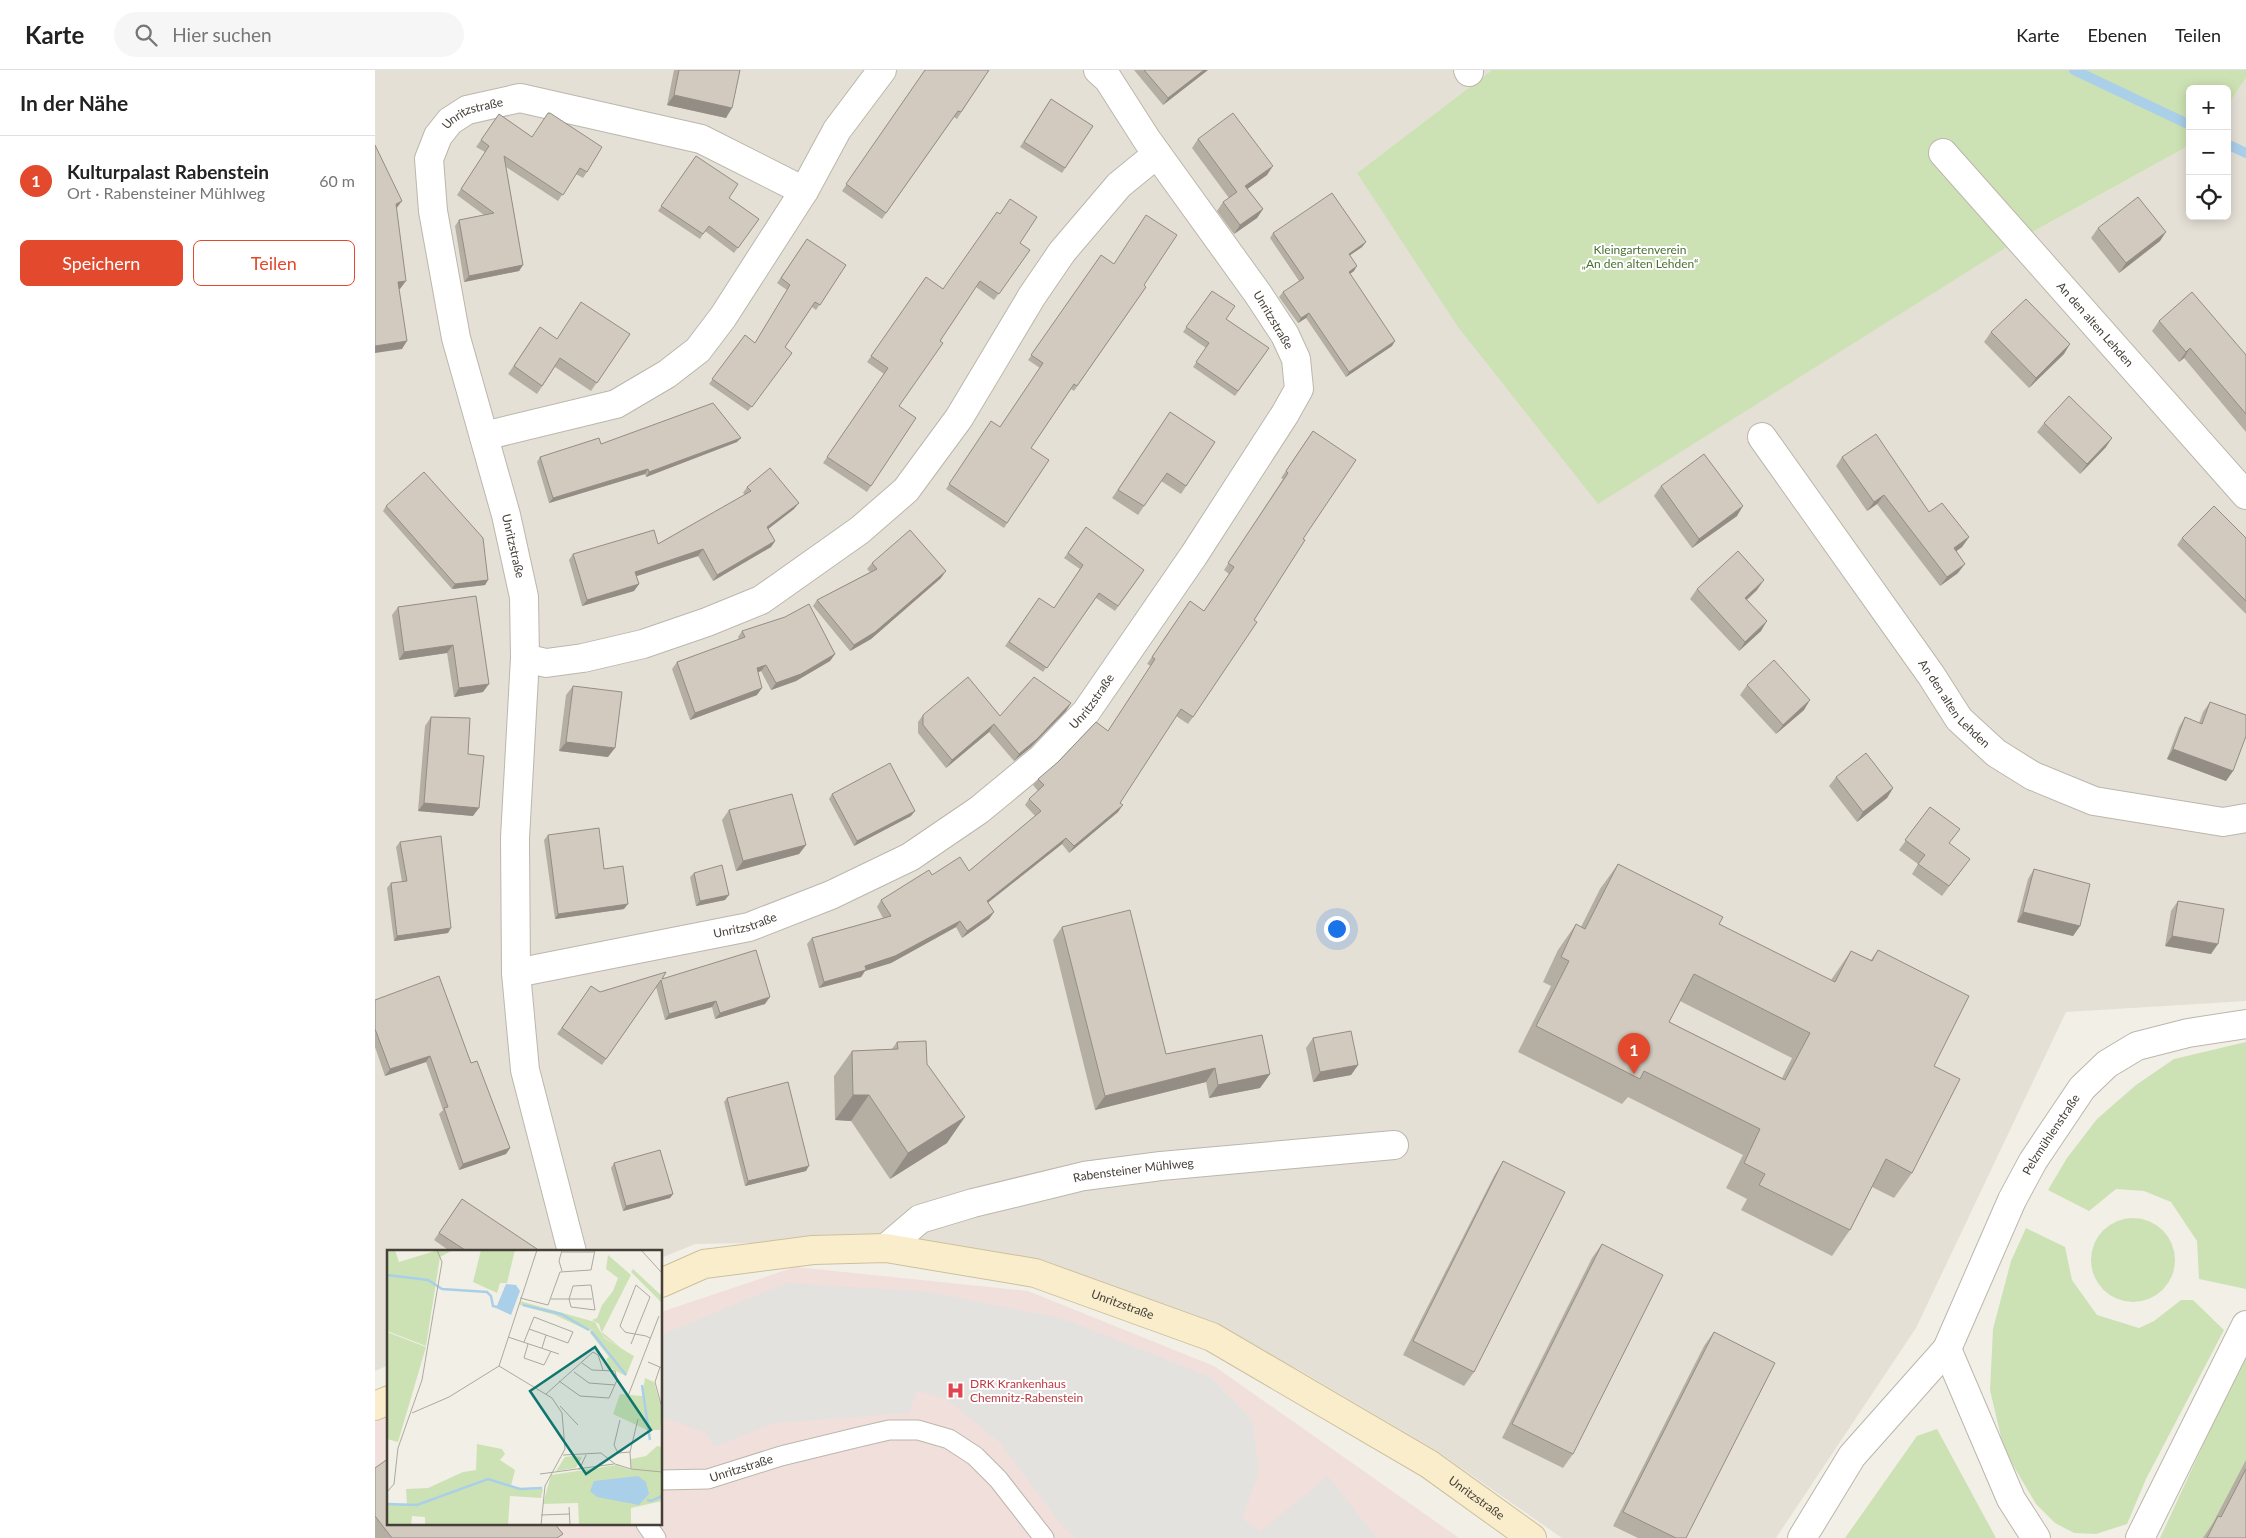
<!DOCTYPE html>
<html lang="de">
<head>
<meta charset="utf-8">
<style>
	:root { --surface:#fff; --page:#f6f6f6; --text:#222; --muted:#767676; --line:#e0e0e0; --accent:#e3492d }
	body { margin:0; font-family:Lato,sans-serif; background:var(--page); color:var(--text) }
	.controls { position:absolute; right:15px; top:15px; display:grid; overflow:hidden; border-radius:8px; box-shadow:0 2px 12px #0003 }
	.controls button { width:45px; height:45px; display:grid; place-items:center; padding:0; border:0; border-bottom:1px solid var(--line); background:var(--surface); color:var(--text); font:25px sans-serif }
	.you { position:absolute; left:961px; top:858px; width:18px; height:18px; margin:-12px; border:4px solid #fff; border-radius:50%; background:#1a73e8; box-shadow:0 0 0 8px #1a73e833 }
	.badge { display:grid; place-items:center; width:32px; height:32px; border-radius:50%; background:var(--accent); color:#fff; font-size:16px; font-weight:700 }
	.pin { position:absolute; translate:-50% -41px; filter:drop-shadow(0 1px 2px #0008) }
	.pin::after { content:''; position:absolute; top:26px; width:18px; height:15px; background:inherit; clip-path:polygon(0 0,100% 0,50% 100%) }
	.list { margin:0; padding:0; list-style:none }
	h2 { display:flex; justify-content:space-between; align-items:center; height:65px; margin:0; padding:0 20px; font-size:21px }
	h2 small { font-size:16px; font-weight:400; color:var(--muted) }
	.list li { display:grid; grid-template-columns:32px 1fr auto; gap:15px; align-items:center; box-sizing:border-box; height:90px; padding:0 20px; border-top:1px solid var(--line) }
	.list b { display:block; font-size:19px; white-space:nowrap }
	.list p { margin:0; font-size:16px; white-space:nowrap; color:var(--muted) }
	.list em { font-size:16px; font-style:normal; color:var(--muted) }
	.actions { display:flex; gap:10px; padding:15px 20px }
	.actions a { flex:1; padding:11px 0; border:1px solid var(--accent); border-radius:8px; text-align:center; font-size:18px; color:var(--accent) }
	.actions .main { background:var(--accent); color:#fff }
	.icon { flex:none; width:28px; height:28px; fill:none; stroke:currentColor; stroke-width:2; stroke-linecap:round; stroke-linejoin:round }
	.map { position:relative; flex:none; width:1871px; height:1468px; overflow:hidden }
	header { display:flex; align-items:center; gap:30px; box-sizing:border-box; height:70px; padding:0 25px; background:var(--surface); border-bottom:1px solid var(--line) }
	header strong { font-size:24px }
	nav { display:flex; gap:28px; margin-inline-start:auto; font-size:18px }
	.search { width:350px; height:45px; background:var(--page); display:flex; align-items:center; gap:12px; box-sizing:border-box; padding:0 18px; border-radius:28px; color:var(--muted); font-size:19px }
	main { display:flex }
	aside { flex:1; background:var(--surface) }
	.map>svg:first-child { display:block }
</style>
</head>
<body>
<header>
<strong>Karte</strong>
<div class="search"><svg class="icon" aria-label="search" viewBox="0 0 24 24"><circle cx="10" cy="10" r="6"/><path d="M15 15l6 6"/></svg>Hier suchen</div>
<nav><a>Karte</a><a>Ebenen</a><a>Teilen</a></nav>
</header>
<main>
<aside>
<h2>In der Nähe<small></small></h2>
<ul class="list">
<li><span class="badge">1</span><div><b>Kulturpalast Rabenstein</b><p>Ort · Rabensteiner Mühlweg</p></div><em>60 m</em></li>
</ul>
<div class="actions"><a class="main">Speichern</a><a>Teilen</a></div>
</aside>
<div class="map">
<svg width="1871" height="1468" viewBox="0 0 1871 1468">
	<rect width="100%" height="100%" fill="#f2efe7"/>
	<polygon fill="#e5e0d6" points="0,0 1117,0 982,103 1643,170 1815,75 1815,146 1852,146 1852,36 1871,8 1871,931 1691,942 1541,1258 1401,1468 1187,1468 1062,1381 926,1301 841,1257 667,1196 432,1172 320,1174 286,1188 286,1182 14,1182 14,1295 0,1301"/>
	<polygon fill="#f1dfdc" points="420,1197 653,1221 839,1296 1084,1468 0,1468 0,1352 14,1347 14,1454 286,1454 286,1242"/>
	<g fill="#cde2b4">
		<polygon points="1117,0 1871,0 1871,8 1852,36 1852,19 1815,19 1815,75 1643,170 1223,434 1083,257 982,103"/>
		<polygon points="1871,972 1871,1219 1824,1209 1822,1171 1796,1132 1769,1121 1741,1119 1714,1141 1673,1120 1692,1088 1722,1049 1761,1015 1799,989"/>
		<circle cx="1758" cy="1190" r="42"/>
		<polygon points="1651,1158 1690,1177 1697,1210 1722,1245 1764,1258 1779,1251 1806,1230 1818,1230 1849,1260 1771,1409 1752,1454 1721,1464 1699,1463 1680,1453 1661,1434 1629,1380 1615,1320 1618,1259 1636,1191"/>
		<polygon points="1871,1282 1871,1468 1785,1468"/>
		<polygon points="1562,1359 1621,1468 1470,1468 1542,1366"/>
	</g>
	<polygon fill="#e3e2df" points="411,1213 554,1222 686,1248 835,1307 877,1350 884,1401 867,1449 886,1461 953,1406 1002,1468 701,1468 689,1458 624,1372 571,1329 542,1321 534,1343 399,1353 339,1377 331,1363 293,1349 286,1350 286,1265"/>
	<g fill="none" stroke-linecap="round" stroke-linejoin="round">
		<g stroke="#aacfe8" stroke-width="10">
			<polyline points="1699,0 1815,55"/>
			<polyline points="1852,74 1871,83"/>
		</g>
		<defs>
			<g id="lane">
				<path id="s1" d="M 286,1410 L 333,1409 L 406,1386 L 484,1367 L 514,1360 L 543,1360 L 574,1369 L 600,1386 L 623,1409 L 669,1468"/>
				<polyline points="271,1454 281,1468"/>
			</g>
			<g id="street">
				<polyline points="1093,0 1094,2"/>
				<path id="s2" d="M 1568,83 L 1871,425"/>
				<polyline points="109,366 241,334 292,304 323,280 348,247 429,121 462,60 507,0"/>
				<path id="s3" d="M 1387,367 L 1556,605 L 1584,649 L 1621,683 L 1658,706 L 1719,731 L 1848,752 L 1871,748"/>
				<polyline points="150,588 171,593 208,588 268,574 332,552 386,530 485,460 531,420 584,348 657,226 687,182 744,115 782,84"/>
				<path id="s4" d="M 141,903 L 374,857 L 456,825 L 535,787 L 604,740 L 667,688 L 711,642 L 819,485 L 910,344 L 924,319 L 921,289 L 910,265 L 883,224 L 772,70 L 733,9 L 723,0"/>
				<path id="s5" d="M 511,1178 L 545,1149 L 598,1133 L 709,1106 L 786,1096 L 1019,1075"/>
				<path id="s6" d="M 197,1182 L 150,1000 L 141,903 L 140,768 L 150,588 L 149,527 L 131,445 L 81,268 L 58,141 L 54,89 L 63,66 L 75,51 L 92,40 L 145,28 L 326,69 L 429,121"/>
				<polyline points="1572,1279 1636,1429 1661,1468"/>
				<path id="s7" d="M 1427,1468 L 1477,1386 L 1572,1279 L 1637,1130 L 1658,1091 L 1707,1018 L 1732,994 L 1762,976 L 1813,963 L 1871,954"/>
				<polyline points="1765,1468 1871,1255"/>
			</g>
			<g id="secondary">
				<path id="s8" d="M 286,1213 L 329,1194 L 438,1180 L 511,1178 L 660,1203 L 837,1267 L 1054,1394 L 1157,1468"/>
				<polyline points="0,1336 14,1330"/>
			</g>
		</defs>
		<use href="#lane" stroke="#bcb6ab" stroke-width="21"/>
		<use href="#street" stroke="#bcb6ab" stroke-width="30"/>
		<use href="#secondary" stroke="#cdc09c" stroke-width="30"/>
		<use href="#lane" stroke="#fff" stroke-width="19"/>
		<use href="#street" stroke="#fff" stroke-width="28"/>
		<use href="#secondary" stroke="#f9edcb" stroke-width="28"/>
	</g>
	<g fill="#b5aea3" fill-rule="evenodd">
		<polygon points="299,0 365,0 351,48 292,35"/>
		<polygon points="550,0 614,0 582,49 579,47 507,149 467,121"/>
		<polygon points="759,0 833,0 788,35"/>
		<polygon points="676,29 718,56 687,103 645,77"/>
		<polygon points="124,44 157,67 212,102 208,108 201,104 183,131 131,97 148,195 144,201 89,212 80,156 84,150 109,145 82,125 110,82 101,77"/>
		<polygon points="823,69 892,105 872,119 888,139 882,148 859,164 842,141 848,132 854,128 817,78"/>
		<polygon points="321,86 354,128 384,149 359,183 330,161 325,169 283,141"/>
		<polygon points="1723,158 1785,171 1744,203 1716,168"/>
		<polygon points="898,163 991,172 987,177 975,185 979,201 975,204 1017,276 971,307 931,248 923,253 904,227 908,222 924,211 895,168"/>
		<polygon points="432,169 471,195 441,240 437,237 410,277 417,283 373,341 334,314 370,265 380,273 412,220 402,213"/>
		<polygon points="645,173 655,180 619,230 601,217 565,271 524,336 541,348 492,422 448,393 509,304 492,292 551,207 568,219"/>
		<polygon points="726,185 771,217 699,321 696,319 656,378 674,390 629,458 571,419 616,351 625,357 665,298 653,290"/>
		<polygon points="837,221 851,249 894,278 860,326 818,297 831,278 808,262"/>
		<polygon points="1784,251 1871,285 1871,362 1809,288 1804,292 1777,261"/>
		<polygon points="165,257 182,269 255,264 216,321 180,297 162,324 133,304"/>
		<polygon points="1616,262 1689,284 1654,318 1609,272"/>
		<polygon points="795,342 840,372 806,424 786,411 763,445 737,428"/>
		<polygon points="1669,353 1731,377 1705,404 1662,362"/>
		<polygon points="938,361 928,469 879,550 818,647 813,654 801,646 745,733 743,742 694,783 687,774 613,833 619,842 614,849 587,868 581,857 516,893 490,901 486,907 444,918 432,874 437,868 508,848 502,837 506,830 557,805 594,801 660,746 650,735 654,729 663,721 658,715 663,709 733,661 776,596 772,594 815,531 829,541 854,504 849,500 908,409 906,408"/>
		<polygon points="362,372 271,407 270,404 174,433 162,392 165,387 226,374"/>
		<polygon points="1467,387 1594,467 1587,477 1581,481 1583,503 1565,516 1502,434 1492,441 1461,396"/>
		<polygon points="1286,416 1362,446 1317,478 1279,426"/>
		<polygon points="372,417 419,439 393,459 400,471 396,477 338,511 323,486 261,506 264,514 259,521 207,536 194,490 198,484 283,474 370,425 368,423"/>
		<polygon points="11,436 113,510 110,515 77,519 8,441"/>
		<polygon points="711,457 769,500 740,541 721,528 668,602 630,576 661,533 679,538 705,499 689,488"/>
		<polygon points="1807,468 1871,468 1871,544 1802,475"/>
		<polygon points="497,493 566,508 496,569 475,581 438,536 442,530 495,502 492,499"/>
		<polygon points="1322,519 1382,520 1372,530 1386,561 1364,581 1315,529"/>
		<polygon points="101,526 108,622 79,627 72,583 24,590 17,545 23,537"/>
		<polygon points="367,561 460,584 455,591 421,611 396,620 386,601 383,602 382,625 315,650 297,599 302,592 364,570 363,567"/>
		<polygon points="1372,615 1429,640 1401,664 1365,625"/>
		<polygon points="198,616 233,687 184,681 191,625"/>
		<polygon points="1835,632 1858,701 1851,711 1792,689 1804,657 1810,647 1824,653 1828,642"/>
		<polygon points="696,633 691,641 656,677 639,691 614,662 571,698 543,663 543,652 548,645 625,646"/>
		<polygon points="56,647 93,684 98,746 43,741 50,656"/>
		<polygon points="1461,707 1518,718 1512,728 1482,752 1454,716"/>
		<polygon points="457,724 536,746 479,776 454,729"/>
		<polygon points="1555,737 1588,798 1567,826 1537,804 1543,794 1524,780"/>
		<polygon points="354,740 431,775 424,784 361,801 347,750"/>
		<polygon points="173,765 229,799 249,839 180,849 169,770"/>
		<polygon points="25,772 73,863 19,871 12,818 16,813 27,812 21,777"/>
		<path d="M 1243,794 L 1344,854 L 1456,910 L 1476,881 L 1496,890 L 1503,880 L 1559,996 L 1537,1103 L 1519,1128 L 1497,1117 L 1475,1160 L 1457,1186 L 1366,1140 L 1372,1129 L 1351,1118 L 1368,1085 L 1253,1027 L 1247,1034 L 1143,982 L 1176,916 L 1168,912 L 1183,880 L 1201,854 L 1206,857 L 1225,819 ZM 1305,931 L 1417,988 L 1407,1008 L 1294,952 Z"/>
		<polygon points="1659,799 1705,856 1698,866 1642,852 1653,809"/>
		<polygon points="319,803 350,830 321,836 315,807"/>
		<polygon points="1803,831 1836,884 1790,876 1796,841"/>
		<polygon points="687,857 791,984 895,1004 885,1018 834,1028 831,1012 720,1040 678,870"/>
		<polygon points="287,909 390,934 340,949 337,937 290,950 281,917 227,995 182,964 216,916 225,922"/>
		<polygon points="0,930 96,993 135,1078 131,1084 84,1100 64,1044 68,1040 51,992 10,1006 0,977"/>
		<polygon points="938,968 983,995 976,1005 938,1012 931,978"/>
		<polygon points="522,972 552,994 572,1073 515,1109 476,1051 460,1050 459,1006 477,981 517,979"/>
		<polygon points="352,1028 431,1101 370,1116 349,1032"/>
		<polygon points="1128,1091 1099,1302 1089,1316 1028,1285 1119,1106"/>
		<polygon points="239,1093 298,1124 295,1128 248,1141 236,1098"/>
		<polygon points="87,1129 160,1182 76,1182 59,1170"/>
		<polygon points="1227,1174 1198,1384 1188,1398 1127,1368 1217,1188"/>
		<polygon points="1339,1262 1311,1468 1263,1468 1238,1456 1329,1276"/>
		<polygon points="1871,1390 1871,1468 1828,1468 1838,1453"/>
		<polygon points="0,1398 14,1454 185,1468 0,1468"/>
	</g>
	<g fill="#938d85">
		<polygon points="829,0 833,0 788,35 793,28"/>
		<polygon points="299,25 357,38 351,48 292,35"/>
		<polygon points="898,96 892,105 864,125 870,116"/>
		<polygon points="27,131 21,139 21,134"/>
		<polygon points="888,139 882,148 859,164 865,155"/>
		<polygon points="1791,162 1785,171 1744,203 1751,193"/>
		<polygon points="991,172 987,177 971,188 974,184"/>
		<polygon points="148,195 144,201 89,212 94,206"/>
		<polygon points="982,196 979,201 970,207 974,202"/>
		<polygon points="31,211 25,219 17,220 23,212"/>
		<polygon points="934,243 931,248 923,253 926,248"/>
		<polygon points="32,271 27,279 0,283 0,276"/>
		<polygon points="1020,271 1017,276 971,307 974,302"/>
		<polygon points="1695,274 1689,284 1654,318 1661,308"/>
		<polygon points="1815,278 1809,288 1804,292 1811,282"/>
		<polygon points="366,368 362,372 271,407 274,402"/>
		<polygon points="1737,368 1731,377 1705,404 1712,394"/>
		<polygon points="273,399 270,404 174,433 178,428"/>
		<polygon points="1509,425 1502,434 1492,441 1499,432"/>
		<polygon points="424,433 419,439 388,463 392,457"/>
		<polygon points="1368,436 1362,446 1317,478 1324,469"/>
		<polygon points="1594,467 1587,477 1572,488 1579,478"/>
		<polygon points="400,471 396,477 338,511 342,505"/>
		<polygon points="328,479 323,486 256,508 260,502"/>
		<polygon points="1590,494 1583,503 1565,516 1572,507"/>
		<polygon points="571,501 566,508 496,569 475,581 479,575"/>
		<polygon points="113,510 110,515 77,519 80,514"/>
		<polygon points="1389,510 1382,520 1363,537 1370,528"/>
		<polygon points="264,514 259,521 207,536 212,530"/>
		<polygon points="1392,551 1386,561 1364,581 1370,572"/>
		<polygon points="78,575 72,583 24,590 29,582"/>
		<polygon points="460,584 455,591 421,611 396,620 401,613"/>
		<polygon points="391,595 386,601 377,605 382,598"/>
		<polygon points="114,614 108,622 79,627 84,618"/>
		<polygon points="387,618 382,625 315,650 320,643"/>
		<polygon points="1435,630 1429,640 1401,664 1408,655"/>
		<polygon points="696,633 691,641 656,677 639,691 644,684"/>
		<polygon points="619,654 614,662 571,698 577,690"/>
		<polygon points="191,672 240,678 233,687 184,681"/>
		<polygon points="1798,679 1858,701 1851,711 1792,689"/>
		<polygon points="1518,718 1512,728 1482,752 1488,742"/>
		<polygon points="49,733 104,738 98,746 43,741"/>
		<polygon points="748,735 743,742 694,783 699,776"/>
		<polygon points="540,741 536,746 479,776 482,771"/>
		<polygon points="691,768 687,774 607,837 612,831"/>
		<polygon points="431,775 424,784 361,801 368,791"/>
		<polygon points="354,825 350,830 321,836 325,831"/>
		<polygon points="253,834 249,839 180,849 183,844"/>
		<polygon points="619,842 614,849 587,868 592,861"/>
		<polygon points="1648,842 1705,856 1698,866 1642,852"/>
		<polygon points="585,851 581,857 516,893 490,901 486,907 444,918 449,912 490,896"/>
		<polygon points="76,858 73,863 19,871 22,866"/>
		<polygon points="1797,866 1843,874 1836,884 1790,876"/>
		<polygon points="395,927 390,934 340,949 345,943"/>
		<polygon points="341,931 337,937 290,950 294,944"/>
		<polygon points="55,986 51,992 10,1006 15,999"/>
		<polygon points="983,995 976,1005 938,1012 945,1002"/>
		<polygon points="840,998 831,1012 720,1040 730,1026"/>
		<polygon points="895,1004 885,1018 834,1028 843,1015"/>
		<polygon points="478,1025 494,1025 476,1051 460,1050"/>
		<polygon points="590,1047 572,1073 515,1109 533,1083"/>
		<polygon points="135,1078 131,1084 84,1100 88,1094"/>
		<polygon points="434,1096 431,1101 370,1116 373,1111"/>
		<polygon points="298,1124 295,1128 248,1141 251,1136"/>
	</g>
	<g fill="#d2cabe" stroke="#938d85" fill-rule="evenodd">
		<polygon points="304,0 365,0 357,38 299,25"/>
		<polygon points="550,0 614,0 586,42 583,41 511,143 471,114"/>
		<polygon points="769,0 829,0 793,28"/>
		<polygon points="676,29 718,56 690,98 649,72"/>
		<polygon points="173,43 175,43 227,77 212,102 205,98 188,125 129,86 148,195 94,206 84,150 119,143 86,119 114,76 106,70 124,44 157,67"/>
		<polygon points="858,43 898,96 870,116 888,139 865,155 848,132 862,122 823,69"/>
		<polygon points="0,75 27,131 21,134 31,211 23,212 32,271 0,276"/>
		<polygon points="321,86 363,114 354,128 384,149 363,178 334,156 328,164 286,136"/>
		<polygon points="957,123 991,172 974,184 982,196 974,202 1020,271 974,302 934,243 926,248 908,222 929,208 898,163"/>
		<polygon points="1763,127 1791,162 1751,193 1723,158"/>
		<polygon points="635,129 662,147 645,173 655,180 624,224 605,211 565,271 568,273 524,336 541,348 496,416 452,387 513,298 496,286 551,207 568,219 622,142 625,144"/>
		<polygon points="771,145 802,165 769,215 771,217 702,316 699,314 656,378 674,390 632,453 574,414 616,351 625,357 668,293 656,285 726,185 739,194"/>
		<polygon points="432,169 471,195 445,235 440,232 410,277 417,283 377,337 337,309 370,265 380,273 415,215 406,208"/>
		<polygon points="837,221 860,236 851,249 894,278 863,321 821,292 834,273 811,257"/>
		<polygon points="1817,222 1871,285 1871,344 1815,278 1811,282 1784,251"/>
		<polygon points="1651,229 1695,274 1661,308 1616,262"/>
		<polygon points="206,232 255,264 222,313 185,288 167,316 139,296 165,257 182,269"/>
		<polygon points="1694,326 1737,368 1712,394 1669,353"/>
		<polygon points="338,333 366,368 274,402 273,399 178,428 165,387 224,368 226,374"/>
		<polygon points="795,342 840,372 811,416 792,403 769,436 743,420"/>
		<polygon points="938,361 981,390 928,469 930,470 879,550 882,552 818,647 806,639 745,733 748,735 699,776 691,768 612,831 619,842 592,861 585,851 520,886 490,896 491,900 449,912 437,868 516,846 506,830 554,800 557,805 585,787 594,801 666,741 654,729 669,715 663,709 683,692 721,652 733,661 780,589 777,587 815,531 829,541 859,497 853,493 913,403 911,401"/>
		<polygon points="1501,364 1554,442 1567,433 1594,467 1579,478 1590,494 1572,507 1509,425 1499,432 1467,387"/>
		<polygon points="1329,384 1368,436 1324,469 1286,416"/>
		<polygon points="395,398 424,433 392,457 400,471 342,505 328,479 260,502 264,514 212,530 198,484 279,460 283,474 376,421 372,417"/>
		<polygon points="49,402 108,468 113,510 80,514 11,436"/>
		<polygon points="1839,436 1871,468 1871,531 1807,468"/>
		<polygon points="711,457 769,500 743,536 724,523 672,598 634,572 664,528 679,538 708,495 693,483"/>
		<polygon points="535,460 571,501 500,562 479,575 442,530 502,499 497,493"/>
		<polygon points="1363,481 1389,510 1370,528 1392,551 1370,572 1322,519"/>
		<polygon points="101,526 114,614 84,618 78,575 29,582 23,537"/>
		<polygon points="434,534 460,584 426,604 401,613 391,595 382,598 387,618 320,643 302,592 370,567 367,561 410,547"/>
		<polygon points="1399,590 1435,630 1408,655 1372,615"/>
		<polygon points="593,607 625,646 659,607 696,633 662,669 644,684 619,654 577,690 548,655 548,645"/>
		<polygon points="198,616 247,622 240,678 191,672"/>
		<polygon points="1835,632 1871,645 1871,666 1858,701 1798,679 1810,647 1827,654"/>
		<polygon points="56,647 95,648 93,684 109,686 104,738 49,733"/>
		<polygon points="1491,683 1518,718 1488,742 1461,707"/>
		<polygon points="515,693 540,741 482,771 457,724"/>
		<polygon points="417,724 431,775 368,791 354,740"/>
		<polygon points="1555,737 1585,759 1574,773 1595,789 1574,816 1543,794 1550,785 1530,770"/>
		<polygon points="224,758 229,799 248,796 253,834 183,844 173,765"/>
		<polygon points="66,766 76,858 22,866 16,813 32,811 25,772"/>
		<path d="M 1243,794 L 1348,847 L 1344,854 L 1460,912 L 1476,881 L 1497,891 L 1503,880 L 1594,926 L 1559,996 L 1585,1009 L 1537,1103 L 1511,1089 L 1475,1160 L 1384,1115 L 1390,1104 L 1369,1093 L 1385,1059 L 1269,1001 L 1265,1009 L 1161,956 L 1194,891 L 1186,887 L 1201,854 L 1210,859 ZM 1319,904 L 1435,963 L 1410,1010 L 1294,952 Z"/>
		<polygon points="347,795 354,825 325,831 319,803"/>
		<polygon points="1659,799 1715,814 1705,856 1648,842"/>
		<polygon points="1803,831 1849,839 1843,874 1797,866"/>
		<polygon points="755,840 791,984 887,965 895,1004 843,1015 840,998 730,1026 687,857"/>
		<polygon points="381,880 395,927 345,943 341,931 294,944 286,910 231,989 187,958 216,916 225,922 291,902 287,909"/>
		<polygon points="64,906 96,993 102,991 135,1078 88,1094 69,1038 73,1037 55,986 15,999 0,959 0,930"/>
		<polygon points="976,961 983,995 945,1002 938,968"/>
		<polygon points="551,971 552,994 590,1047 533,1083 494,1025 478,1025 477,981 523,979 522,972"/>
		<polygon points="413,1012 434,1096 373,1111 352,1028"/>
		<polygon points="285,1080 298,1124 251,1136 239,1093"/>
		<polygon points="1128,1091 1190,1122 1099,1302 1038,1271"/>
		<polygon points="87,1129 162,1179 160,1182 93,1182 64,1163"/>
		<polygon points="1227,1174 1288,1205 1198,1384 1137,1354"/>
		<polygon points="1339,1262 1400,1293 1311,1468 1301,1468 1248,1442"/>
		<polygon points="14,1388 14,1454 180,1454 188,1464 182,1468 17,1468 0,1446 0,1398"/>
		<polygon points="1871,1399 1871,1468 1832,1468 1843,1446 1846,1447"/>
	</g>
	<defs>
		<symbol id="hospital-bare" viewBox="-9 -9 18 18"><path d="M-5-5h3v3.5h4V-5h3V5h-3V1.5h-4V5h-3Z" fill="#e0444e" stroke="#fff" stroke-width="2.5" paint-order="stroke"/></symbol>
	</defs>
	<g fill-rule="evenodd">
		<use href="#hospital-bare" x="568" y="1308" width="25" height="25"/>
	</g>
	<g text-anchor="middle" stroke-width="4" stroke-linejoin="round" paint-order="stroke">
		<g font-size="12" fill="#443f37" stroke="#fff">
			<text dy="4" stroke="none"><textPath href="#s6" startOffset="1179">Unritzstraße</textPath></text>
			<text transform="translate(898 250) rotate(59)" y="4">Unritzstraße</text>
			<text dy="4" stroke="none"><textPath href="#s2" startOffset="229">An den alten Lehden</textPath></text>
			<text transform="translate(138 476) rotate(77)" y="4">Unritzstraße</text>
			<text dy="4" stroke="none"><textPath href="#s4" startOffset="654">Unritzstraße</textPath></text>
			<text dy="4" stroke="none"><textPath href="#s3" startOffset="329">An den alten Lehden</textPath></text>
			<text dy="4" stroke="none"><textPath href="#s4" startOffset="234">Unritzstraße</textPath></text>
			<text dy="4" stroke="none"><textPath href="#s7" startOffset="478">Pelzmühlenstraße</textPath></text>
			<text dy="4" stroke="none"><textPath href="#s5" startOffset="264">Rabensteiner Mühlweg</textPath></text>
			<text dy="4" stroke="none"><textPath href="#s8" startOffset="474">Unritzstraße</textPath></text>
			<text dy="4" stroke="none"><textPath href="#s1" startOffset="82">Unritzstraße</textPath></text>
			<text dy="4" stroke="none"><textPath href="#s8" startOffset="879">Unritzstraße</textPath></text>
		</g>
		<g font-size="12" fill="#487031" stroke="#fff">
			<text x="1265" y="184">Kleingartenverein<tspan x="1265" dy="14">„An den alten Lehden“</tspan></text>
		</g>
		<g font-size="12" fill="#be3a42" stroke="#fff" text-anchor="start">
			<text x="595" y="1318">DRK Krankenhaus<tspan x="595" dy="14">Chemnitz-Rabenstein</tspan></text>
		</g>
	</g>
	<g transform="translate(12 1180)">
		<rect width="275" height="275" fill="#f2efe7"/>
		<path d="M 0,0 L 8,0 L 12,12 L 51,0 L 66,0 L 53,7 L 39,96 L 0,81 ZM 94,0 L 128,0 L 120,33 L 113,33 L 110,43 L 86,32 ZM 221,5 L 244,25 L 215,82 L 235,99 L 217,87 L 215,84 L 212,74 L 205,70 L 210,68 L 215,55 L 226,41 L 231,28 L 219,19 ZM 246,19 L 275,46 L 275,53 L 244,22 ZM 133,51 L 208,72 L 217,88 L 247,106 L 239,126 L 223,118 L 219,109 L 222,107 L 203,83 L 206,79 L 202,81 L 168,65 L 133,55 ZM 0,82 L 39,97 L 11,192 L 0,189 ZM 258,128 L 267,132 L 275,160 L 273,180 L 260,180 L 226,164 L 233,144 L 255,146 ZM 90,194 L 115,199 L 118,204 L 113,210 L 128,220 L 124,236 L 134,240 L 156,239 L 154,248 L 123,246 L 121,275 L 38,275 L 38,267 L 25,266 L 24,275 L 0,275 L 0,255 L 20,255 L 19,239 L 41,238 L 76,222 L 89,220 ZM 270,196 L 275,197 L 275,251 L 244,258 L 244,275 L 192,274 L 191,253 L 156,254 L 164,225 L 229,215 L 244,220 L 244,209 L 259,206 ZM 178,207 L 185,206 L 195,207 L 189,218 L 169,221 Z" fill="#cde2b4"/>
		<path d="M 119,34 L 129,35 L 133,41 L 124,65 L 109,58 ZM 251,226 L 259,232 L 262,244 L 252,255 L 210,247 L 203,241 L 207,231 Z" fill="#aacfe8"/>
		<path fill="none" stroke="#aacfe8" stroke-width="2.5" d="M 0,25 L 41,30 L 55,39 L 100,42 L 104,46 L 106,56 L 110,57M 136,55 L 174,64 L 202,80M 204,81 L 239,125M 255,135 L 263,190M 260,250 L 264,251 L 275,246M 0,254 L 30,255 L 101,229 L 133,239 L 155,238"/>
		<path fill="none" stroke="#aca9a1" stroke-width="1" d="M 175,0 L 172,11 L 175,21M 254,0 L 275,23M 175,2 L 208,2M 204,35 L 208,60 L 184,57 L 182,49 L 186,36 ZM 133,48 L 161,55 L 173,22 L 204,20 L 208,0M 164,49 L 205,49M 142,79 L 159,85M 121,87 L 172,104M 137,92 L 147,67 L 186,82 L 181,93 L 159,85 L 155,98M 141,94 L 137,108 L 157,115 L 164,101M 244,94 L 248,84 L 263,47 L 249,35 L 233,76 L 238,82 L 242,83 L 248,84 L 259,86 L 263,88M 261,112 L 275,118M 112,116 L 165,148 L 175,163 L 178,199 L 158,236 L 154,275M 273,117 L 268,132 L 275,158M 187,122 L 202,133 L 228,135M 172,131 L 193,146 L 222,148 L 230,130 L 228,121 L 205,120 L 195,113M 159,144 L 206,102 L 211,105 L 216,120M 241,146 L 272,66M 173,156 L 191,175M 25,163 L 62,147 L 112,116 L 150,0M 233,170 L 227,195 L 231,203 L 243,202M 176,205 L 214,203 L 228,214 L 244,219 L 275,222M 244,219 L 243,202 L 251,169M 192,220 L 199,205M 153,224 L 227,214M 0,242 L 7,234 L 11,198 L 35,130 L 55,12 L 50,0M 182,257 L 183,275M 154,265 L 183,264"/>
		<path fill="#0f766e" fill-opacity="0.15" stroke="#0f766e" stroke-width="2.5" d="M 208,97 L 264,180 L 199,224 L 143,141 Z"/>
		<rect width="275" height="275" fill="none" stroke="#443f37" stroke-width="2.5"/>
	</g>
</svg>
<div class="controls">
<button>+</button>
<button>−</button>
<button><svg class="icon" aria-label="locate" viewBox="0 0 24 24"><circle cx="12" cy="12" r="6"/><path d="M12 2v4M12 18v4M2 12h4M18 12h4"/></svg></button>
</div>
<div class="you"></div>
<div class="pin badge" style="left:1259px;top:1004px">1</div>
</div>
</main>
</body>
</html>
